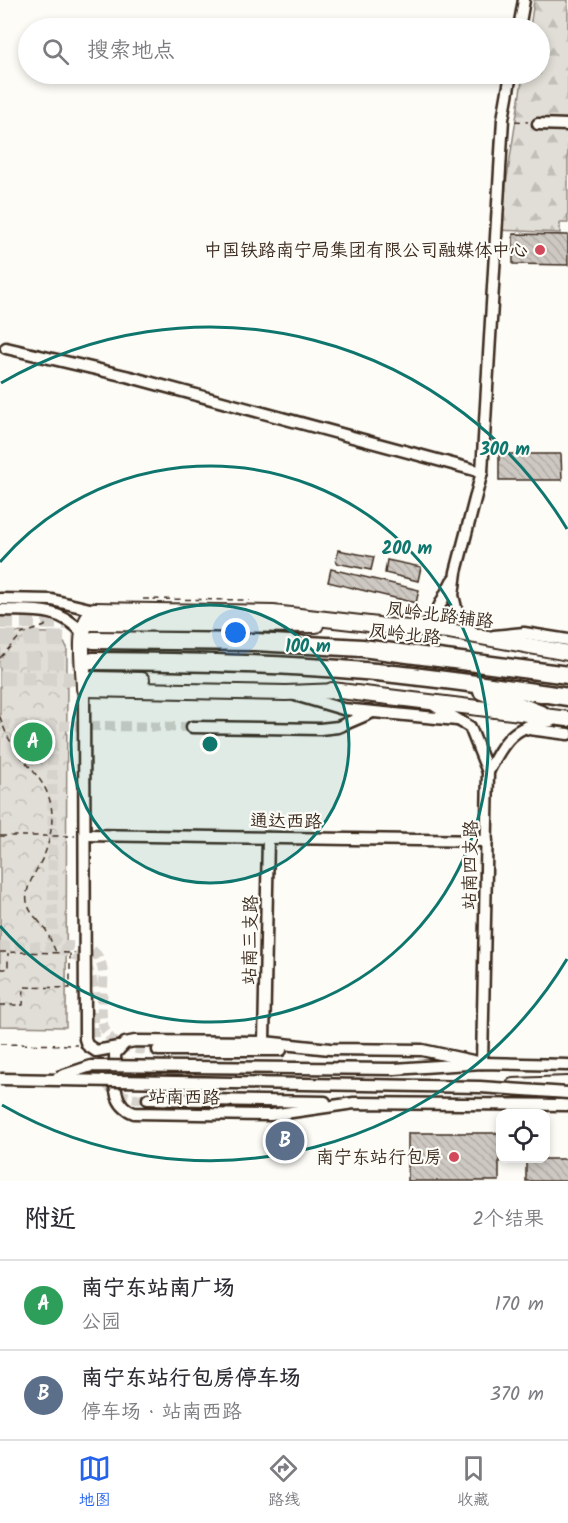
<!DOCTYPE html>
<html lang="zh">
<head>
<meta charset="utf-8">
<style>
	:root { --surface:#fff; --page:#f7f7f7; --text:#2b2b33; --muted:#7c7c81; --line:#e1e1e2; --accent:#2563eb }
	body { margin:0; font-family:Kalam,"LXGW WenKai TC",sans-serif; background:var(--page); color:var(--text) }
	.controls { position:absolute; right:18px; bottom:18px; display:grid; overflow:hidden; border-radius:12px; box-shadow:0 3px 9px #0003 }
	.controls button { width:54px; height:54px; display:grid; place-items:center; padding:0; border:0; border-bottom:2px solid var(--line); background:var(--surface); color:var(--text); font:30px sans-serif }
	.you { position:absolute; left:236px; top:633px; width:21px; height:21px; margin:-15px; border:4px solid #fff; border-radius:50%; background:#1a73e8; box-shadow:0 0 0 9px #1a73e833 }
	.badge { display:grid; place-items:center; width:39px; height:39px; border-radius:50%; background:var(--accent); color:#fff; font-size:20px; font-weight:700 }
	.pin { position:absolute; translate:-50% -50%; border:3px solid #fff; box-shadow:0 2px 6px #0006 }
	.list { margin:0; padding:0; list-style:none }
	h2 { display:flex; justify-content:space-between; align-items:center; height:78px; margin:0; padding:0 24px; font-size:26px }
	h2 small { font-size:20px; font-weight:400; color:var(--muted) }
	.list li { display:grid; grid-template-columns:39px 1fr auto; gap:18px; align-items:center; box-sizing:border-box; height:90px; padding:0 24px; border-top:2px solid var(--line) }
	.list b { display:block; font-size:22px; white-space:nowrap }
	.list p { margin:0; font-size:20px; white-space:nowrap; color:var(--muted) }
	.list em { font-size:20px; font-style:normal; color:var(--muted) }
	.icon { flex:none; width:33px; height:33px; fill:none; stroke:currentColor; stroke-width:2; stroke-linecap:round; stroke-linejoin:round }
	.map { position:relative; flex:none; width:568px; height:1181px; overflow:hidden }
	.search { position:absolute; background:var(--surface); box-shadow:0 3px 9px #0003; left:18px; right:18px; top:18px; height:66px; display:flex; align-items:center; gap:15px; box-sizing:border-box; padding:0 21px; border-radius:33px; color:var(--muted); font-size:22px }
	.sheet { height:258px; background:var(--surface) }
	nav { display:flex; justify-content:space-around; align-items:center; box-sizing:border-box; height:84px; border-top:2px solid var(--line); background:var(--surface); font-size:16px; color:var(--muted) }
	nav a { display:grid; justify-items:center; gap:3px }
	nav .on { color:var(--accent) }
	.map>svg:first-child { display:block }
</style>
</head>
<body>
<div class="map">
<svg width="568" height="1181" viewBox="0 0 568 1181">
	<defs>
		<pattern id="forest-firs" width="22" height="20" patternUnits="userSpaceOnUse" patternTransform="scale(1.5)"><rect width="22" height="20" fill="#e1ded7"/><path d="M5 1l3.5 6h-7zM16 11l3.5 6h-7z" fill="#c2bfb8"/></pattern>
		<pattern id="park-crowns" width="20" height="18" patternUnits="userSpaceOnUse" patternTransform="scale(1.5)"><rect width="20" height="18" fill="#e1ded7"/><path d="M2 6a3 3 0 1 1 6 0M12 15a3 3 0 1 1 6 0" fill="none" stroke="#c2bfb8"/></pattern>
		<pattern id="building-back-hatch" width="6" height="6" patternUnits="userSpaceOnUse" patternTransform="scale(1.5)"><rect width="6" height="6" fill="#cdc8c2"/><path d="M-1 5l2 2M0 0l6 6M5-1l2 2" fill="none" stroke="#b1aca6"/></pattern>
	</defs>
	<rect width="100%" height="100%" fill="#fdfcf7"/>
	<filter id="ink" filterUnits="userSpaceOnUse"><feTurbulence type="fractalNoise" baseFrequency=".0167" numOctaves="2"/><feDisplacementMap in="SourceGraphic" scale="12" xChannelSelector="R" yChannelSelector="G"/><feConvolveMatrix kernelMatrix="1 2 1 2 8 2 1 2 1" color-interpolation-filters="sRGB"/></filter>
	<g filter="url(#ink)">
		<polygon fill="url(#forest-firs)" stroke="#8e847a" stroke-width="1.5" points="534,0 568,0 568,223 560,223 560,233 499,230 523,74 540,74 540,28 530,28"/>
		<polygon fill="url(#park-crowns)" stroke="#8e847a" stroke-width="1.5" points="0,632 51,633 58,635 67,647 66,1027 0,1026"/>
		<g fill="url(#building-back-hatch)" stroke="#3b2a1e" stroke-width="1.5">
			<polygon points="513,234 568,235 568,265 513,264"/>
			<polygon points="499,454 561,454 562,480 499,480"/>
			<polygon points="338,550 374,557 371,570 336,563"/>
			<polygon points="387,560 421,567 418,581 385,573"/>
			<polygon points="331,569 419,590 416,603 328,582"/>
			<rect x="408" y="1133" width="91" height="48"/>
			<rect x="526" y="1159" width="42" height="22"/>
		</g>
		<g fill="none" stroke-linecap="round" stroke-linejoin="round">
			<g stroke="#d6d2cc" stroke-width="10" stroke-dasharray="10 5" stroke-linecap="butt">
				<polyline points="0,725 192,727"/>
				<path d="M 52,725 L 53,936 C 62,954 80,940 94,952 C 120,975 77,1037 130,1048 C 139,1050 149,1049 158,1050"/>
				<path d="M 0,946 C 42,946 94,940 94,997"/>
				<path d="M 94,1012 C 94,1057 90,1098 148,1099"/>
			</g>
			<g stroke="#d6d2cc" stroke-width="14" stroke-dasharray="14 7" stroke-linecap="butt">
				<polyline points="0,622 80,623"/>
				<polyline points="0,678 93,679"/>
			</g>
			<g stroke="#d6d2cc" stroke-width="16" stroke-dasharray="16 8" stroke-linecap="butt">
				<polyline points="0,638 93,640"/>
				<polyline points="0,660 93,661"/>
			</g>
			<defs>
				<g id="minor">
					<polyline points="519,28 524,0"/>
					<polyline points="538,124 568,125"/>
					<polyline points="6,348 130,377 482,472"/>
					<polyline points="0,599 52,600 94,610"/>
					<path d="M 0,610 C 34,611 58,606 83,633"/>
					<polyline points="423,629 436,613 452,581"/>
					<polyline points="475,636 456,608 453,595 456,572 482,472 503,119 511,74"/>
					<polyline points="494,636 524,633 568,640"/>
					<polyline points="84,689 85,1039 87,1045 96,1051 118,1047"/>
					<polyline points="295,695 343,709 457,720"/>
					<path d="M 435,706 L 470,727 L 488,772 L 482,1063 L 422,1050 L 330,1049 L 264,1042 L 135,1041 L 125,1043 L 115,1054 C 116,1076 109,1104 134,1113 L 271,1115 L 354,1103 L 568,1105"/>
					<polyline points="192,727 320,729 338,727 373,712"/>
					<polyline points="529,729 568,734"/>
					<path d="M 488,772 C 505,740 513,725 551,721"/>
					<polyline points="85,835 487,841"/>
					<polyline points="264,1042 268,838"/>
					<polyline points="158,1050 281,1050"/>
					<polyline points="395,1069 482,1063 568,1065"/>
					<polyline points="148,1099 325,1102"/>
				</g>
				<g id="major">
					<polyline points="91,623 316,625"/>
					<polyline points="371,625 449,631 568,653"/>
					<polyline points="93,679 142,680"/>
					<polyline points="332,690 568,719"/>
					<path d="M 340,691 L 286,693 L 84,689 C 84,665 75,628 94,610 L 273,613 L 378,625"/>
					<polyline points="513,1086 568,1084"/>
				</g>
				<g id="highway">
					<polyline points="93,640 255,642 362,648 568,675"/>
					<path d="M 93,661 C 183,662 274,663 364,671 C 432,677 500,687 568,697"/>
					<polyline points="482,691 543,715"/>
				</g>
			</defs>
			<use href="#minor" stroke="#3b2a1e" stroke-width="15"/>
			<use href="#major" stroke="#3b2a1e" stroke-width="18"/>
			<use href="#highway" stroke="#3b2a1e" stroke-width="21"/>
			<g stroke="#3b2a1e" stroke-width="1.5" stroke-dasharray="6 4.5" stroke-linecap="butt">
				<polyline points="515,121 528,122"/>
				<polyline points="143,599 249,600"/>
				<polyline points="0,658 22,634 45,626 46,621"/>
				<polyline points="0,836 75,836"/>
				<polyline points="37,919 46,930 56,952"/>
				<polyline points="0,952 75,953"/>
				<polyline points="0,969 8,969 8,953"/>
				<polyline points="0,1005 23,1005 24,987 70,988 70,953"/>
				<polyline points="0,1044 77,1045"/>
			</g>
			<use href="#minor" stroke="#fdfcf7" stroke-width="10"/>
			<use href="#major" stroke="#fdfcf7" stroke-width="14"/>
			<use href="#highway" stroke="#fdfcf7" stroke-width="16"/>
			<defs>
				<g id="minor-bridge">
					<polyline points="58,1077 91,1066 395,1069"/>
					<polyline points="0,1079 480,1087 568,1093"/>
				</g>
			</defs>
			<use href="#minor-bridge" stroke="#3b2a1e" stroke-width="15" stroke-linecap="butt"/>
			<path stroke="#3b2a1e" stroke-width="1.5" stroke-dasharray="6 4.5" stroke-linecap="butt" d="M 0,717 C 3,725 6,735 11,742 C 27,769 52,782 52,817 C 52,829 49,843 45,853 C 35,877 14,896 37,919"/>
			<use href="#minor-bridge" stroke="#fdfcf7" stroke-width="10"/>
		</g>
	</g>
	<circle cx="210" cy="744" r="139" fill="#0f766e" fill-opacity=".12"/>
	<g fill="none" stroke="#0f766e" stroke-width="3">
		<circle cx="210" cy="744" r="139"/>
		<path d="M0 562A278 278 0 1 1 0 926"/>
		<path d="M567 959A417 417 0 0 1 2 1105M1 383A417 417 0 0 1 567 529"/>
	</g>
	<g fill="#d1495b" stroke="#fdfcf7" stroke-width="2">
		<circle cx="540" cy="250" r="6"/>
		<circle cx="454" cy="1157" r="6"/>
	</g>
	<g text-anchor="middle" stroke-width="4.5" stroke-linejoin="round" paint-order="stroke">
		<g font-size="18" fill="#3b2a1e" stroke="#fdfcf7" text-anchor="end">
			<text x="528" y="256">中国铁路南宁局集团有限公司融媒体中心</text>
			<text x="442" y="1163">南宁东站行包房</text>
		</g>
		<g font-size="18" fill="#3b2a1e" stroke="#fdfcf7">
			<text transform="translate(440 615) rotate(7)" y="6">凤岭北路辅路</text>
			<text transform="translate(405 634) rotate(6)" y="6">凤岭北路</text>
			<text transform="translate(286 821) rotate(1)" y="6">通达西路</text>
			<text transform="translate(470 865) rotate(-89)" y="6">站南四支路</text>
			<text transform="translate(250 940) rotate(-89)" y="6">站南三支路</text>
			<text transform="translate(184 1097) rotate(1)" y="6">站南西路</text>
		</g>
	</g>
	<circle cx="210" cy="744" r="9" fill="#0f766e" stroke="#fdfcf7" stroke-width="3"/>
	<g font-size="18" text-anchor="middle" font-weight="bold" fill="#0f766e" stroke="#fdfcf7" stroke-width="4.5" stroke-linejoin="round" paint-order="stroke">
		<text x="505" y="455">300 m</text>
		<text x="407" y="554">200 m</text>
		<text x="308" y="652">100 m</text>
	</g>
</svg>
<div class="controls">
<button><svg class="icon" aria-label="locate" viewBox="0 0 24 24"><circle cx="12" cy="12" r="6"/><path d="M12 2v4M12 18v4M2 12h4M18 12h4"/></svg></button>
</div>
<div class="you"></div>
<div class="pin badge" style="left:33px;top:742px;background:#2e9e5b">A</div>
<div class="pin badge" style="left:285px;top:1141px;background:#5c6f8a">B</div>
<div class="search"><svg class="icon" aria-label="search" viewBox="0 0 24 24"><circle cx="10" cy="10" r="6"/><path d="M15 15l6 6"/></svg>搜索地点</div>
</div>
<section class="sheet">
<h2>附近<small>2个结果</small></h2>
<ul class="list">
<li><span class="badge" style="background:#2e9e5b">A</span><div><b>南宁东站南广场</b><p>公园</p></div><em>170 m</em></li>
<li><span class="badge" style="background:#5c6f8a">B</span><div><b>南宁东站行包房停车场</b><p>停车场 · 站南西路</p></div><em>370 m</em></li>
</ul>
</section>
<nav>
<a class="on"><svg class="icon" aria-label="map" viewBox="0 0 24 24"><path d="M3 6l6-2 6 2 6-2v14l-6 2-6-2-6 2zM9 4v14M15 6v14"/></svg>地图</a>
<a><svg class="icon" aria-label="directions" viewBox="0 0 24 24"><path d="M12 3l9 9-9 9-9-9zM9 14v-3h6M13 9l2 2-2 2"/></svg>路线</a>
<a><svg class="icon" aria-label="saved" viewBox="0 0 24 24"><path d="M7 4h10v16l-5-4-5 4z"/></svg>收藏</a>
</nav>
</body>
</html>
